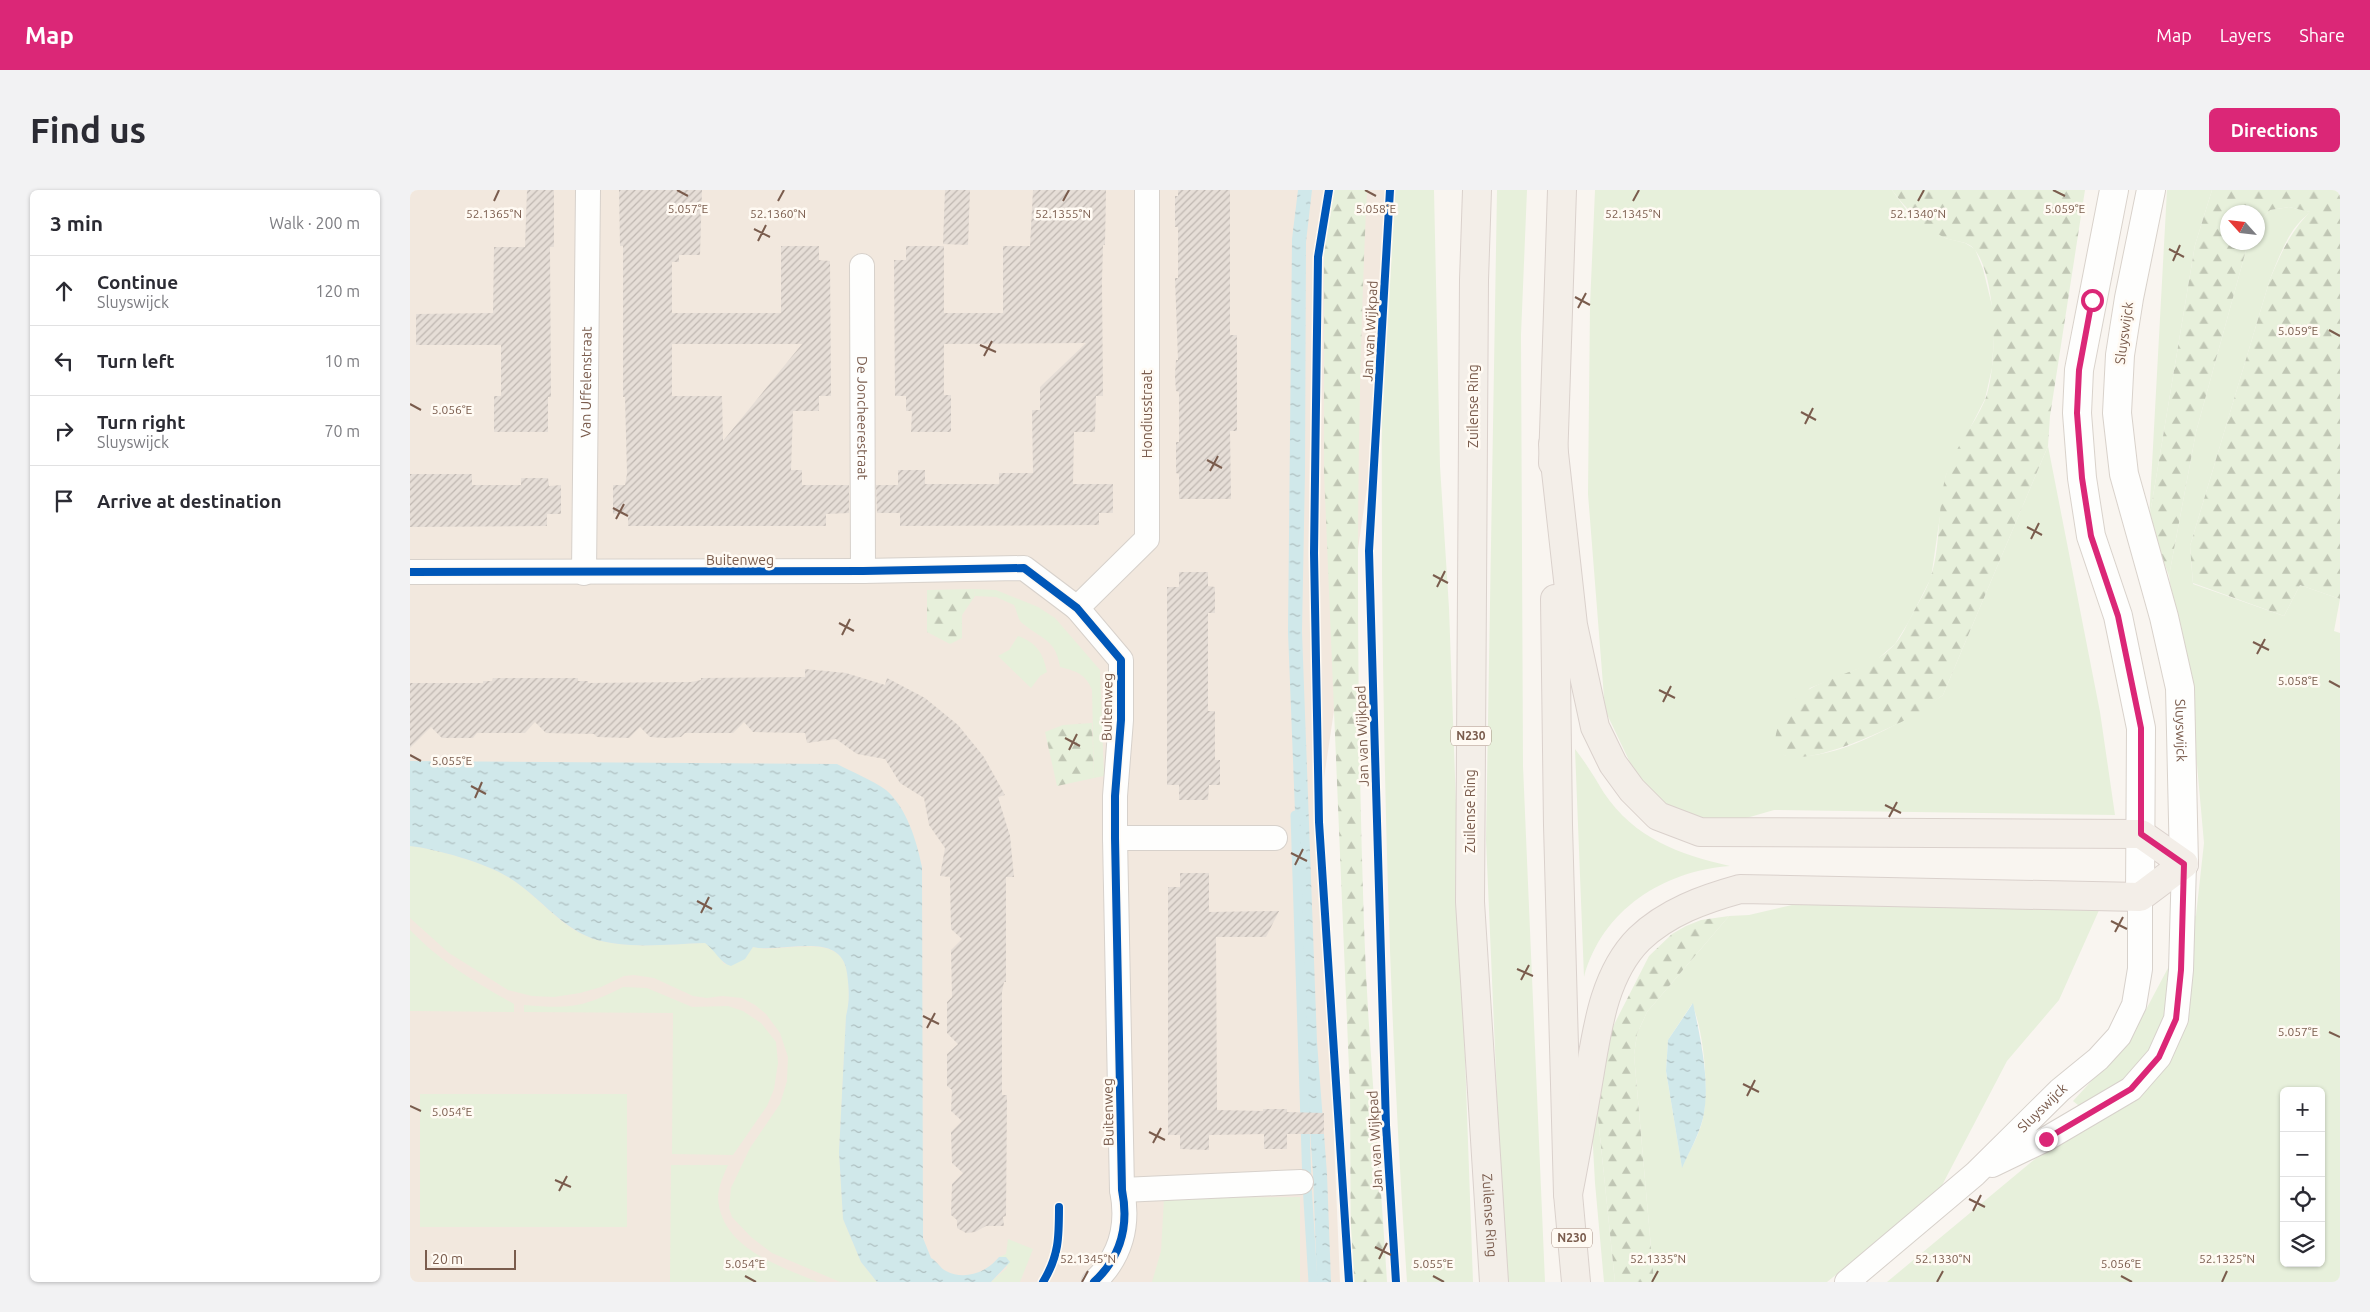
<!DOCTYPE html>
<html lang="en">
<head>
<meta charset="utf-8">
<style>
	:root { --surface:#fff; --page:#f2f2f3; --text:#2b2b33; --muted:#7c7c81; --line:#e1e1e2; --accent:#db2777 }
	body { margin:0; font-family:Ubuntu,sans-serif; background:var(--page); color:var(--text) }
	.controls { position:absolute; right:15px; bottom:15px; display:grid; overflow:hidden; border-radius:8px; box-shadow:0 1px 4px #0004 }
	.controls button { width:45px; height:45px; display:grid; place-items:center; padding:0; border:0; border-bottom:1px solid var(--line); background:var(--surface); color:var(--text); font:25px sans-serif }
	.compass { position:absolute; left:1810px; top:15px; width:45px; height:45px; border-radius:50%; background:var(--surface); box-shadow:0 1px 4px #0004; rotate:297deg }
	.scale { position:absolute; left:15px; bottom:12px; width:91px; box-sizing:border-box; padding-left:5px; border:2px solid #7a5c4d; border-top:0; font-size:14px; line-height:18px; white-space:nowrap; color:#7a5c4d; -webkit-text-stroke:4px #fffaf3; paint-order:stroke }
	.stop { position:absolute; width:15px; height:15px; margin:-11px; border:4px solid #db2777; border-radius:50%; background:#fff }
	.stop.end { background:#db2777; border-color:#fff; box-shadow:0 1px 5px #0008 }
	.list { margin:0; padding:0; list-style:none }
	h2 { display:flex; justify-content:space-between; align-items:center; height:65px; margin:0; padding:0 20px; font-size:21px }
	h2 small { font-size:16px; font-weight:400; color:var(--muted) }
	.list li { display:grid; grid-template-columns:32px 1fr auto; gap:15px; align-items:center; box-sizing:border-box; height:70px; padding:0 20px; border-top:1px solid var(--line) }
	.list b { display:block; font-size:19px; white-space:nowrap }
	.list p { margin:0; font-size:16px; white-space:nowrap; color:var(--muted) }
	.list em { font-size:16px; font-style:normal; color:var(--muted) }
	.icon { flex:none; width:28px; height:28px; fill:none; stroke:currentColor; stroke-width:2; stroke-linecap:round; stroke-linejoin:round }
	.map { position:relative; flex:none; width:1930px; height:1092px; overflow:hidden; border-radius:8px }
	header { display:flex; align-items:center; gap:30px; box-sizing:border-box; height:70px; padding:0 25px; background:var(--accent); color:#fff }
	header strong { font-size:24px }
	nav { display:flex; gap:28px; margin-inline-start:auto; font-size:18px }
	.intro { display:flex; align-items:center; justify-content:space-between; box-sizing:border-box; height:120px; padding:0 30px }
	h1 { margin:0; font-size:35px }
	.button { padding:12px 22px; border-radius:8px; background:var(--accent); color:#fff; font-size:18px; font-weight:700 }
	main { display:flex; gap:30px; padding:0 30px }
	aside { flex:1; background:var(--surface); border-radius:8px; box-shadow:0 1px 4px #0004 }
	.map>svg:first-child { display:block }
</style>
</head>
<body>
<header>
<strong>Map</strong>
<nav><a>Map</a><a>Layers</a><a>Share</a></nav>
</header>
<div class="intro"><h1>Find us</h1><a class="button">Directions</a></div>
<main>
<aside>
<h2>3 min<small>Walk · 200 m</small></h2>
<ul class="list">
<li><svg class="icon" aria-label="ahead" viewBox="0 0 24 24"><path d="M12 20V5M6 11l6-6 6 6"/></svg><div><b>Continue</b><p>Sluyswijck</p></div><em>120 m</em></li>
<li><svg class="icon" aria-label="left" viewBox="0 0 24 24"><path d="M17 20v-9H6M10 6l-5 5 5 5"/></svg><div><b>Turn left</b></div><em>10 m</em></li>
<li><svg class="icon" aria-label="right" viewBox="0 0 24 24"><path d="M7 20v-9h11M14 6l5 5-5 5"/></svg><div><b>Turn right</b><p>Sluyswijck</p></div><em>70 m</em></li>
<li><svg class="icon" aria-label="arrive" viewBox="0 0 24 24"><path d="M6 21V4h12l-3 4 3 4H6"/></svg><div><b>Arrive at destination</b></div></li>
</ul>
</aside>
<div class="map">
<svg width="1930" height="1092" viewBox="0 0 1930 1092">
	<defs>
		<pattern id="forest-firs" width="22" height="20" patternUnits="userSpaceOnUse" patternTransform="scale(1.25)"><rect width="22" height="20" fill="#e7f0db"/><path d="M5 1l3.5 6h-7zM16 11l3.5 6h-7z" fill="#c0c6b4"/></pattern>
		<pattern id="water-ripples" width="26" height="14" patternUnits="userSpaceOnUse" patternTransform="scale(1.25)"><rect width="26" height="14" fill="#d0e8ea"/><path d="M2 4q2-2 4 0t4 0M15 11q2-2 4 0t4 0" fill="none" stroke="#aebfc0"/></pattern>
		<pattern id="building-hatch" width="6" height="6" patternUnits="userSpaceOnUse" patternTransform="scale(1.25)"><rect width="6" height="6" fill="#e6ded7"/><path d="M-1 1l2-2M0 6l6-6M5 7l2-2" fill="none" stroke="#bfb7b1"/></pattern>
	</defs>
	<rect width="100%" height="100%" fill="#f9f5f0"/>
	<polygon fill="#f2e8de" points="0,0 980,0 979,94 957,298 910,615 930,1092 0,1092"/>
	<g fill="#e7f0db" fill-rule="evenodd">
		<path d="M 978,0 L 1024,0 L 1030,276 L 1039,418 L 1063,1092 L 997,1092 C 981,856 974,620 972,384 C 972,256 970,128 978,0 Z"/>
		<polygon points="1087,0 1117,0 1111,145 1113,576 1135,1092 1095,1092 1076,650"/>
		<path d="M 1185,0 L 1482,0 L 1498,22 L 1535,48 L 1555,53 L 1565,59 L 1573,79 L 1585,128 L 1582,178 L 1575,209 L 1536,285 L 1521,388 L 1498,433 L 1485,454 L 1463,473 L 1400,498 L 1366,548 L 1369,558 L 1374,565 C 1421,575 1496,531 1533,505 L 1638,256 L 1690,522 L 1705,625 L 1364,620 L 1333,629 L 1302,629 L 1281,627 L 1249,610 L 1225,583 L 1195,520 L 1178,304 L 1180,116 Z"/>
		<polygon points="1757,0 1802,0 1785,55 1739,330"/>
		<path d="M 1879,17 L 1901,22 C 1879,37 1870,65 1860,89 L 1780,356 L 1783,394 L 1874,426 L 1890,395 L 1930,409 L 1924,441 L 1930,443 L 1930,1092 L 1477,1092 L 1679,924 L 1663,911 L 1721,848 L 1786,725 L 1794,653 L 1787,575 L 1759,386 L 1786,242 L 1838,53 L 1848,52 L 1848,34 L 1860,20 ZM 1874,901 L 1911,901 L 1911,1073 L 1874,1073 Z"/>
		<path d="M 564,399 L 586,400 L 628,417 L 645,428 L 690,480 L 694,586 L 684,588 L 682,500 C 676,484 666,481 650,477 C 646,449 631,449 612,433 C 608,430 607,421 604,415 L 586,407 L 565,406 Z"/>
		<path d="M 608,446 C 627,453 633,463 637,482 L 630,486 L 621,498 L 588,466 L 599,460 Z"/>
		<path d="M 1165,559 C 1176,573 1185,588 1194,603 C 1224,648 1270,665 1320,676 C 1253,681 1192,720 1174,787 Z"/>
		<path d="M 0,656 C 26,659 76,673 98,687 C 128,705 148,736 181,748 C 214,760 260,754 295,753 L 306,761 L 314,774 L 334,769 L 343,757 C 373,765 431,739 437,783 C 439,799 440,810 436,826 L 429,962 L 433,1029 L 451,1072 L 467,1092 L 430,1092 L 362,1063 L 341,1047 L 322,1027 L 319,1018 L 321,998 L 340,958 L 370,914 L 377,891 L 378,867 L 370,843 L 356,824 L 345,815 L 332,808 L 312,806 L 297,808 L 283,806 L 244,788 L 224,785 L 214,786 L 191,797 L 170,803 L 144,807 L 122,806 L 98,800 L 39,763 L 0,728 Z"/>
		<path d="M 1420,706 L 1690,718 L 1649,810 L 1597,871 L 1528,1003 L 1417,1092 L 1244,1092 L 1224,865 L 1227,844 L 1237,822 L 1319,726 L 1339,725 ZM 1282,814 C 1294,842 1299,898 1293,928 C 1290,944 1279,962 1272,977 L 1256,881 L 1258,850 Z"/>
		<path d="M 0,740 C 32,773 65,792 104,814 L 104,822 L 0,821 Z"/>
		<path d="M 213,797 L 237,798 L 282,817 L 318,816 L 333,821 L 351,833 L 366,852 L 368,873 L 364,899 L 357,916 L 323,965 L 262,964 L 263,823 L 114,822 L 114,815 C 159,819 172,818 213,797 Z"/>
		<polygon points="1179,885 1186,908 1205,1092 1194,1092 1185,993"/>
		<rect x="10" y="904" width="207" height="133"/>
		<path d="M 261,975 L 318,975 C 314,984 308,997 308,1008 C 311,1058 369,1076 408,1092 L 260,1092 Z"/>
		<polygon points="890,1007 890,1092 742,1092 751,1061 754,1008"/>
		<polygon points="598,1049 623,1059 610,1092 581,1092 597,1078 596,1067 589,1067 596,1064"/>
	</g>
	<g fill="url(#forest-firs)">
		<path d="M 924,0 L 957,0 C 945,245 946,491 954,736 C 958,854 970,973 977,1092 L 941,1092 L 940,903 L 914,282 L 914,62 Z"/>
		<path d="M 1482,0 L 1675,0 L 1640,226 L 1638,256 L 1533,505 C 1522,513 1510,523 1497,529 C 1480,538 1355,600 1366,544 C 1379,483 1449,493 1484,455 C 1492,447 1497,434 1502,425 C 1508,413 1516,401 1520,389 C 1531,360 1527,316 1536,285 C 1544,258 1564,236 1575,210 C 1588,177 1587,89 1565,60 C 1558,50 1543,52 1533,47 C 1512,35 1496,19 1482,0 Z"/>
		<path d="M 1802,0 L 1930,0 L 1930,409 L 1890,395 L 1874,426 L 1783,393 L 1780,356 L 1860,89 C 1871,63 1881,41 1900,22 L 1879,17 L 1860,20 L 1848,34 L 1848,22 L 1818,22 L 1818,52 L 1838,53 L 1786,242 L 1759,386 L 1739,330 L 1785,55 Z"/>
		<polygon points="564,399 565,406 552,425 552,448 540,454 517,442 517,400"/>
		<polygon points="682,533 684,588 647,596 635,542 653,535"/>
		<polygon points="1319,726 1237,822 1227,844 1224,865 1244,1092 1205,1092 1186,908 1186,870 1239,766 1262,744 1276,736 1291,730"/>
	</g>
	<g fill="url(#water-ripples)">
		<polygon points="888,0 902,0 896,52 895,283 892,442 907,852 917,984 921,1092 907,1092 903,984 894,852 878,442 882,49"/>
		<path d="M 0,571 L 427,574 C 442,582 462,590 476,600 C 497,618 507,652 512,677 L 513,1048 L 521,1068 C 527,1071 530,1078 536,1081 C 555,1091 577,1082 589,1067 L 596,1067 L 600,1072 L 581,1092 L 467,1092 L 451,1072 L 433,1029 L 429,962 L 436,826 C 440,810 439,799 437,783 C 431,739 373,764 343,757 L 335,769 L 321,776 C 310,773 305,760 295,753 C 260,754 214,760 181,748 C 148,735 128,705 98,687 C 76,673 26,659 0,656 Z"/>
		<path d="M 1283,813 C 1290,847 1301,893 1293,928 C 1289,945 1279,962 1272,978 L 1256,881 L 1258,850 Z"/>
	</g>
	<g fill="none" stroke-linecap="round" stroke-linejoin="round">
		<polyline stroke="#d0e8ea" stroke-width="9" points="885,625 897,994 903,1092"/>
	</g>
	<g fill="url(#building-hatch)" fill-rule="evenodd">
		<polygon points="117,0 144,0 144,57 140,57 141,207 138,207 138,242 84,242 84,206 91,206 91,155 6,155 6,124 83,123 84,57 115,57"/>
		<path d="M 209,0 L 292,0 L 290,65 L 269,65 L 269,72 L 262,72 L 262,123 L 371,123 L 371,56 L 409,56 L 409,70 L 420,71 L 421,206 L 409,206 L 409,221 L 383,221 L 381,280 L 392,280 L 392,295 L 439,295 L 439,323 L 416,324 L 416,336 L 218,336 L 218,324 L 203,324 L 203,295 L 215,295 L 217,284 L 215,207 L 213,207 L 213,56 L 210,56 ZM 262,154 L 392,154 L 313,251 L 312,206 L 262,206 Z"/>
		<polygon points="535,0 560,0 558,55 533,54"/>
		<polygon points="623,0 696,0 695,55 693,55 692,92 693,206 686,206 685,242 664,242 663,294 703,294 703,323 689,323 689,335 490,336 490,323 467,323 466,295 488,295 488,280 515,280 515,294 589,294 589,283 623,283 622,220 630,220 630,197 676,153 534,154 534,205 541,205 541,242 501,242 502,221 496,221 496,206 485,206 484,70 496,70 496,56 534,56 534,123 593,123 593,56 620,56"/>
		<polygon points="768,0 820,0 820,145 827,145 827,241 820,241 821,309 769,309 769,284 766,283 766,252 769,252 769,202 766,201 765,186 766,170 768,170 765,88 768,88 768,37 765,37 765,6 768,6"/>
		<polygon points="0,284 62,284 62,295 111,295 111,288 138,288 139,296 151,295 151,324 137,324 137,336 0,337"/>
		<polygon points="769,382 798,382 798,396 805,397 805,423 798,423 798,521 805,521 805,570 810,570 810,595 799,595 798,610 769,610 769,595 757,595 757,397 769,397"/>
		<polygon points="395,479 436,483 475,495 477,488 515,508 548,535 574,567 595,605 588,607 600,646 604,687 596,687 596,792 594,792 592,802 592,905 597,905 596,1026 593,1027 594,1036 576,1036 565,1042 556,1043 547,1038 547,1030 541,1025 542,994 553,983 542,973 541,942 552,931 541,921 542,900 537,896 537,864 548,854 537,843 537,812 542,807 541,760 552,749 541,739 540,687 530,686 535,658 519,635 514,608 490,593 475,569 447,564 426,549 397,553 395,543 343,542 334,532 323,543 275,543 271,547 255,548 240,547 230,537 219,548 187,547 184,544 136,543 125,532 115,543 67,543 63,548 32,548 21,537 0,558 0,493 73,493 73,491 82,491 83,488 168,488 168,491 178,491 178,493 281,492 291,490 291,488 395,487"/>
		<polygon points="770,683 799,683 799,722 869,721 856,747 806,747 807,920 853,921 853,919 877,919 877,922 914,923 914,944 877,944 877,959 854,959 854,944 799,945 799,960 770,959 770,945 758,945 758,697 770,697"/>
	</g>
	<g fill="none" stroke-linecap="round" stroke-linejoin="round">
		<defs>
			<g id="street">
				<path id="s1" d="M 452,76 L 453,381"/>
				<path d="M 0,382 L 453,381 L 614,378 L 667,418 L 711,470 L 711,530 L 705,606 L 705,648 L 712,1000 C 719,1035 711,1067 684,1092"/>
				<path id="s2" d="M 174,383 L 178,0"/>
				<polyline points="667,418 737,349 737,0"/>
				<polyline points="705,648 865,648"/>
				<polyline points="1582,975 1636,949 1721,899 1749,867 1766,829 1771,780 1774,674"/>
				<polyline points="712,1000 891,992"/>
				<path id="s3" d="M 1437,1092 L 1565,984 L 1650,900 L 1688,869 L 1709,846 L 1724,815 L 1730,779 L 1730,707"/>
			</g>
			<g id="secondary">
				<polyline points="1704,0 1669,180 1667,223 1672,288 1681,346 1708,426 1731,538 1730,707"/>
				<path id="s4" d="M 1741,0 L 1719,108 L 1710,165 L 1707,223 L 1714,284 L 1754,427 L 1770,498 L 1774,674"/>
			</g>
			<g id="primary">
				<path id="s5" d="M 1067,0 L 1064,90 L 1060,712 L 1084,1092"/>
				<path d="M 1143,254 L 1163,435 L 1185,537 L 1203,574 L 1222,600 L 1248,626 L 1290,642 L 1731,644 L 1774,674 L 1730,707 L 1330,699 C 1294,709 1257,722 1229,749 C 1191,787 1186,849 1177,899 C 1171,934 1165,969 1158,1004"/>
				<polyline points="1143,273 1152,0"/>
				<polyline points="1145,409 1148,635 1158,1004 1166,1092"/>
			</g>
		</defs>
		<use href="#street" stroke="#d7d1cb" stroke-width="26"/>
		<use href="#secondary" stroke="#d9d2cb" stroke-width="30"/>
		<use href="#primary" stroke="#dad1cc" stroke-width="30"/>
		<use href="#street" stroke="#fefefd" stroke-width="24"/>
		<use href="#secondary" stroke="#fefefd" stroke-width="28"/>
		<use href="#primary" stroke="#f3eee8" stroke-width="28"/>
		<defs>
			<g id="cycleway">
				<polyline points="919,0 908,67 904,363 909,632 939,1092"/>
				<polyline points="980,0 959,361 976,935 986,1092"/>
				<path d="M 0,382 L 453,381 L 614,378 L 667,418 L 711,470 L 711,530 L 705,606 L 705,648 L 712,1000 C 719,1035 711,1067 684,1092"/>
				<path d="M 633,1092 C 649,1066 649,1047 649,1017"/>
			</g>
		</defs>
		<use href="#cycleway" stroke="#fffaf3" stroke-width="11"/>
		<use href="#cycleway" stroke="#0057b8" stroke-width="8"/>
	</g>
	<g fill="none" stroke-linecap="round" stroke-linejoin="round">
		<polyline stroke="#db2777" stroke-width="6" points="1636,949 1721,899 1749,867 1766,829 1771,780 1774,674 1731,644 1731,538 1708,426 1681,346 1672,288 1667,223 1669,180 1682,110"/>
	</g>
	<path fill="none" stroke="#7a5c4d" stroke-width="2" d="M 267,0 L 278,6M 955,0 L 966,6M 1643,0 L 1655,6M 84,11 L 89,0M 368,11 L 374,0M 653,11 L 659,0M 1223,11 L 1229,0M 1508,11 L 1514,0M 344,39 L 360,47M 348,51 L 356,35M 1759,59 L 1774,67M 1763,71 L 1770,55M 1165,107 L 1180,115M 1168,118 L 1176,103M 1919,140 L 1930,146M 570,155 L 586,162M 574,166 L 582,151M 0,214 L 11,220M 1391,222 L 1406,230M 1395,234 L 1403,218M 797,270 L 812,278M 800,281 L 808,266M 203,318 L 218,326M 206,329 L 214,314M 1617,337 L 1632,345M 1621,349 L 1629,333M 1023,385 L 1038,393M 1027,397 L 1035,381M 429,433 L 444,441M 432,445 L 440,429M 1843,452 L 1859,460M 1847,464 L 1855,449M 1919,491 L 1930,497M 1249,500 L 1265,508M 1253,512 L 1261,496M 655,548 L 670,556M 659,560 L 667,544M 0,565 L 11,571M 61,596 L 76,604M 65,608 L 72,592M 1475,615 L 1491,623M 1479,627 L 1487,612M 881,663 L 897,671M 885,675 L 893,659M 287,711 L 302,719M 291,723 L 299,707M 1701,731 L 1717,739M 1705,742 L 1713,727M 1107,779 L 1123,786M 1111,790 L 1119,775M 513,826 L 529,834M 517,838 L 525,823M 1919,842 L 1930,847M 1333,894 L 1349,902M 1337,906 L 1345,890M 0,916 L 11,921M 739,942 L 755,950M 743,953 L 751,938M 145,990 L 161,997M 149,1001 L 157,986M 1559,1009 L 1575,1017M 1563,1021 L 1571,1005M 965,1057 L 981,1065M 969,1069 L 977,1053M 335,1086 L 346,1092M 1023,1086 L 1034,1092M 1711,1086 L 1722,1092M 672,1092 L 678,1081M 1242,1092 L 1248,1081M 1527,1092 L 1533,1081M 1812,1092 L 1817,1081"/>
	<g text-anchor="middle" stroke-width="5" stroke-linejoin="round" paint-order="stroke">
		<g fill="#fffaf3" stroke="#a28b7f" stroke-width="1">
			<rect x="1041" y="536.5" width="40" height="19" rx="4"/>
			<rect x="1142" y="1038.5" width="40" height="19" rx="4"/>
		</g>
		<g font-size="12" font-weight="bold" fill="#7a5c4d">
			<text x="1061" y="550">N230</text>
			<text x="1162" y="1052">N230</text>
		</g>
		<g font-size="14" fill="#7a5c4d" stroke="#fffaf3">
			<text transform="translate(960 141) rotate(-87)" y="5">Jan van Wijkpad</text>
			<text transform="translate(1714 143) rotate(-82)" y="5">Sluyswijck</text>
			<text dy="5" stroke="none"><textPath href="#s2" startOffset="191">Van Uffelenstraat</textPath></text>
			<text transform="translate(1063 216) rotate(-90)" y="5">Zuilense Ring</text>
			<text transform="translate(737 224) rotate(-90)" y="5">Hondiusstraat</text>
			<text dy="5" stroke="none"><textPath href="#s1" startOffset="152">De Joncheerestraat</textPath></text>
			<text x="330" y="375">Buitenweg</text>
			<text transform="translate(697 517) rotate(-89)" y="5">Buitenweg</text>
			<text dy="5" stroke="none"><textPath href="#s4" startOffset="551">Sluyswijck</textPath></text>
			<text transform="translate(952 546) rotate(-92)" y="5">Jan van Wijkpad</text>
			<text transform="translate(1060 621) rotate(-90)" y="5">Zuilense Ring</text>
			<text dy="5" stroke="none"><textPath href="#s3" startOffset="262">Sluyswijck</textPath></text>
			<text transform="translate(698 922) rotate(-91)" y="5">Buitenweg</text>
			<text transform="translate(965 951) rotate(-93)" y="5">Jan van Wijkpad</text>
			<text dy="5" stroke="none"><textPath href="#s5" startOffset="1026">Zuilense Ring</textPath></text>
		</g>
	</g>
	<g font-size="12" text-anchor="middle" fill="#7a5c4d" stroke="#fffaf3" stroke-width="5" stroke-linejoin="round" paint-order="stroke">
		<text x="278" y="23">5.057°E</text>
		<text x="1655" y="23">5.059°E</text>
		<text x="966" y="23">5.058°E</text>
		<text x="84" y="28">52.1365°N</text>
		<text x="368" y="28">52.1360°N</text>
		<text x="653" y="28">52.1355°N</text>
		<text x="1223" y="28">52.1345°N</text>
		<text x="1508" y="28">52.1340°N</text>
		<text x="1888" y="145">5.059°E</text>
		<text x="42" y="224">5.056°E</text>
		<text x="1888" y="495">5.058°E</text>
		<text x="42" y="575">5.055°E</text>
		<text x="1888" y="846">5.057°E</text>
		<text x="42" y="926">5.054°E</text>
		<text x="678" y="1073">52.1345°N</text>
		<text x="1248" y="1073">52.1335°N</text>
		<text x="1533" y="1073">52.1330°N</text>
		<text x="1817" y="1073">52.1325°N</text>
		<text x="335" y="1078">5.054°E</text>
		<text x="1023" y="1078">5.055°E</text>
		<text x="1711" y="1078">5.056°E</text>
	</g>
</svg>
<div class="controls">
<button>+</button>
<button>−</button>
<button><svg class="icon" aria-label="locate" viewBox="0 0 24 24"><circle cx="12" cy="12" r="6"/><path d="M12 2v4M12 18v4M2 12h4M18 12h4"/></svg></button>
<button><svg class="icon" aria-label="layers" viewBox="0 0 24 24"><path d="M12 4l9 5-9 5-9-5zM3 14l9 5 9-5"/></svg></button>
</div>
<svg class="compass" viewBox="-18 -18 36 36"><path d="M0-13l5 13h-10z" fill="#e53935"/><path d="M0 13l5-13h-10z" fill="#7c7c81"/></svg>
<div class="scale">20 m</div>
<div class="stop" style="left:1682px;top:110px"></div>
<div class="stop end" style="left:1636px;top:949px"></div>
</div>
</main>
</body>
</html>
